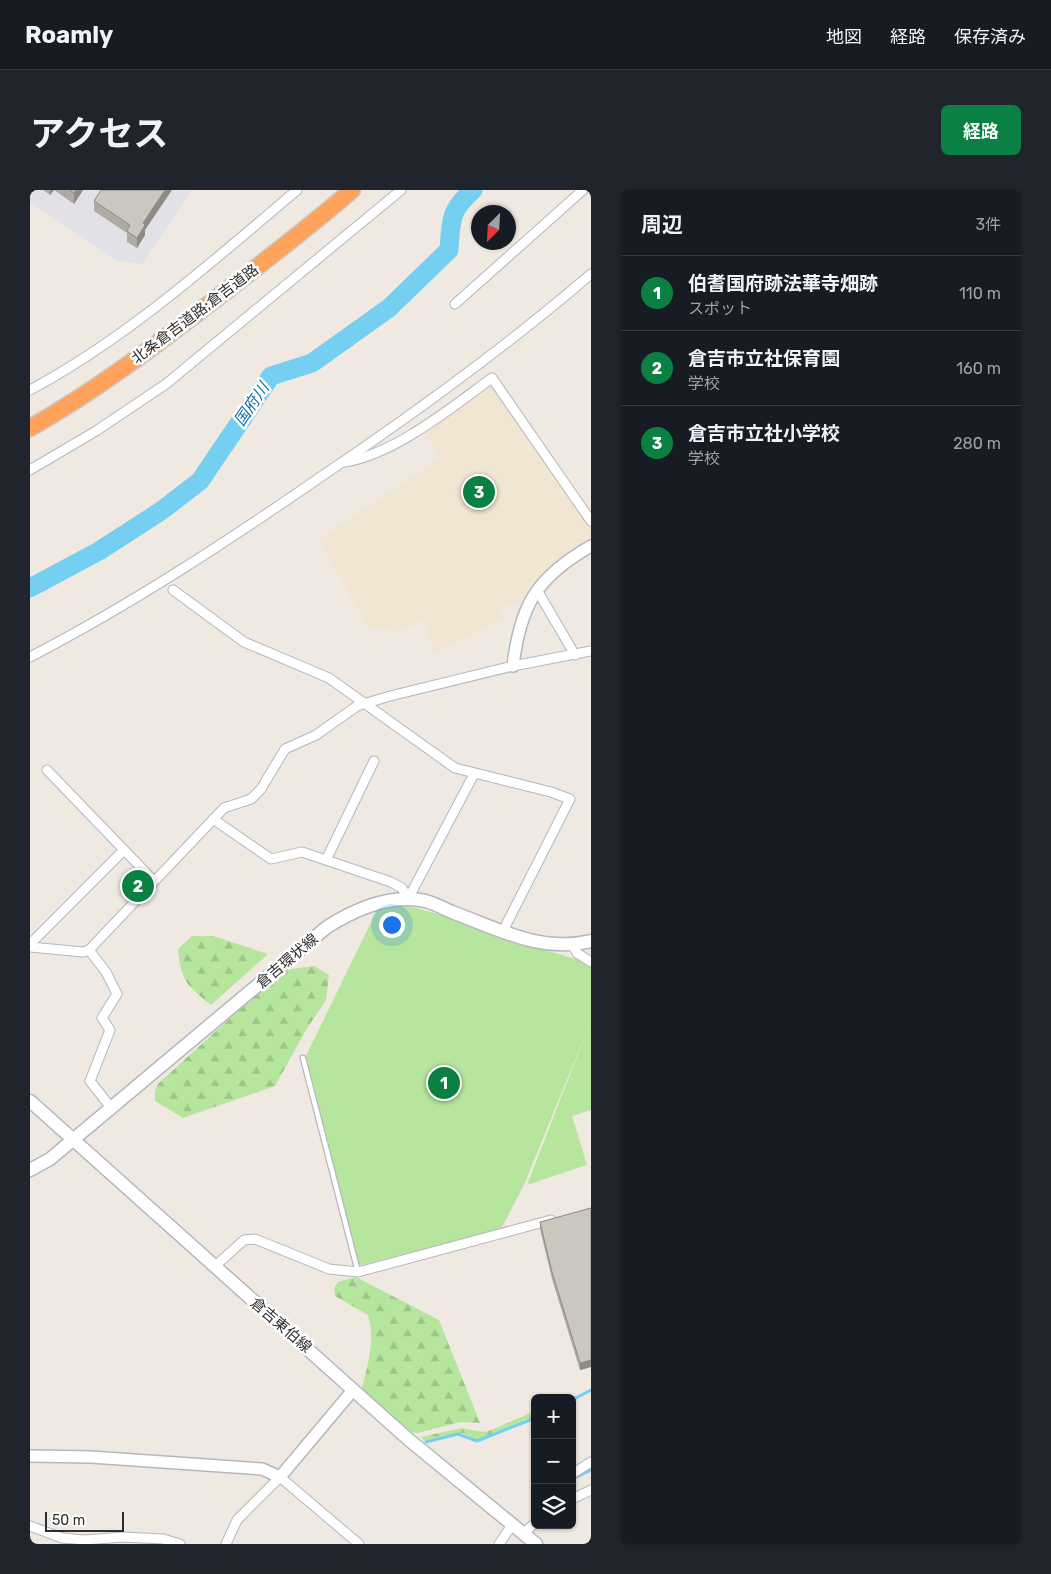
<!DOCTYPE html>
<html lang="ja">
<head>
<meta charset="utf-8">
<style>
	:root { --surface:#171b24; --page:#20242c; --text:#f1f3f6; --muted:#9ea1a6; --line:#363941; --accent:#0b8043 }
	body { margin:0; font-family:Rubik,"Noto Sans JP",sans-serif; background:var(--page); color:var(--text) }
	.controls { position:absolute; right:15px; bottom:15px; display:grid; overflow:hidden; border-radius:8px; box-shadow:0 1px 4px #0004 }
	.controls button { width:45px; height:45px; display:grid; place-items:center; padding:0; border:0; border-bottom:1px solid var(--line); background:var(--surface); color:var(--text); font:25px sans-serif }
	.compass { position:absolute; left:441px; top:15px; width:45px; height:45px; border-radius:50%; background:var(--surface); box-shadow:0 1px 4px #0004; rotate:204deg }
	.scale { position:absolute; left:15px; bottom:12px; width:79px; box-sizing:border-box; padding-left:5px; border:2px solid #2e2e2e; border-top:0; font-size:14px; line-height:18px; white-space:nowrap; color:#2e2e2e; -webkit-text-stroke:4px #fff; paint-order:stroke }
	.you { position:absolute; left:361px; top:734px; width:18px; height:18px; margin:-12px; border:4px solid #fff; border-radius:50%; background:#1a73e8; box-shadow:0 0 0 8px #1a73e833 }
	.badge { display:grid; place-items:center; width:32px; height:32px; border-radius:50%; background:var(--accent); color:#fff; font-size:16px; font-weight:700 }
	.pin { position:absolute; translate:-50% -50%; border:2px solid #fff; box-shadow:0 1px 5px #0006 }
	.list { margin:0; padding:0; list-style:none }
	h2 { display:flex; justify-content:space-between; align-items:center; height:65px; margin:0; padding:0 20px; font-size:21px }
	h2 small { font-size:16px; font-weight:400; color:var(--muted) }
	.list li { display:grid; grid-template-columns:32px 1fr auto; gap:15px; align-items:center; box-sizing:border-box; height:75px; padding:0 20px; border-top:1px solid var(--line) }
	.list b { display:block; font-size:19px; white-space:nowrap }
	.list p { margin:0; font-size:16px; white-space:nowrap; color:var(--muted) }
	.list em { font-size:16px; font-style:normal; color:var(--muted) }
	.icon { flex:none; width:28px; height:28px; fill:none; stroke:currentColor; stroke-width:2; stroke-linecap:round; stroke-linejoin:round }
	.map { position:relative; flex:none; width:561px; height:1354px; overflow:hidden; border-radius:8px }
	header { display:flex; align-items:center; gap:30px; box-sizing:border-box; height:70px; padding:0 25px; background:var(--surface); border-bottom:1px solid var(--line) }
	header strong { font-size:24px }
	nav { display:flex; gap:28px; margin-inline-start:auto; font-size:18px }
	.intro { display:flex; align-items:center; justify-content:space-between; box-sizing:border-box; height:120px; padding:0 30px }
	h1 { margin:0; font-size:35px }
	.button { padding:12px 22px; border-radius:8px; background:var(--accent); color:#fff; font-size:18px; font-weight:700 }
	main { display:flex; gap:30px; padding:0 30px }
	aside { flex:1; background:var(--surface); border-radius:8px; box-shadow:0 1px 4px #0004 }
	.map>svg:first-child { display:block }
</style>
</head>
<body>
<header>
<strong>Roamly</strong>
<nav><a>地図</a><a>経路</a><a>保存済み</a></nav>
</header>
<div class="intro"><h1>アクセス</h1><a class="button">経路</a></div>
<main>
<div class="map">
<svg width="561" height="1354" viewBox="0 0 561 1354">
	<defs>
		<pattern id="forest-firs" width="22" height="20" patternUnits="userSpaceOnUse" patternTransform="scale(1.25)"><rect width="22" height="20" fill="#b6e59e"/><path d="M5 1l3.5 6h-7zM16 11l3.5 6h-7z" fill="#9dc588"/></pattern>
	</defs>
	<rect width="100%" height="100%" fill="#efe9e1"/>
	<polygon fill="#e3e1e8" points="0,0 162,0 112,74 85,70 0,12"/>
	<polygon fill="#f0e6d1" points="460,193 561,335 561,352 535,365 519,378 501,396 496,409 469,418 474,428 404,463 395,430 367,443 354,437 338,438 289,349 411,268 394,242"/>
	<g fill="url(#forest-firs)">
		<path d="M 162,746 L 183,746 L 238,764 L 181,815 C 157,795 151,792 148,759 Z"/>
		<polygon points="284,776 299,785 296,810 276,840 245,896 153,928 125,911 125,901 128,894 253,780"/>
		<path d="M 326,1087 L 409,1130 L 450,1233 L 431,1232 L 388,1243 L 374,1241 L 331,1203 C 337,1176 346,1152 338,1125 L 305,1106 L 304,1098 L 308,1092 Z"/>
		<polygon points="505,1221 505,1226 447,1250 433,1243 394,1251 391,1247 432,1238 453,1242 459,1241"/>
	</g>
	<path fill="#b6e59e" d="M 372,715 C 417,724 458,742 502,756 C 522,763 541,766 561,775 L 561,920 L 542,926 L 557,975 L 497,995 L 560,833 L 494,995 L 471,1039 L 331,1075 L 328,1074 L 275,868 L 348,718 Z"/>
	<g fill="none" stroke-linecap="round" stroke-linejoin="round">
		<g stroke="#75cff0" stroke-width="3">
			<polyline points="542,1210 561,1200"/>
			<polyline points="396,1252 428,1244 447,1251 505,1228"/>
			<polyline points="542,1289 561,1280"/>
		</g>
		<path stroke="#75cff0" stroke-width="19" d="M 0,398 L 69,361 L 131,321 L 170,291 L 241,186 L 282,173 L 359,118 L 419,60 C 421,30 420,20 443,0"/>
		<defs>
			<polyline id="service" points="273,868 328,1082"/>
			<g id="minor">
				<polyline points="425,114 553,0"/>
				<path d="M 0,200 C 97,148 183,71 267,0"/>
				<path d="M 315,272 C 365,264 422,217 462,188 L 561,331"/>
				<polyline points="0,280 66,241 136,194 371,0"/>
				<polyline points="143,400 214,452 299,488 425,578 521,602 540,609 476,735"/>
				<polyline points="507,400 545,465"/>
				<path d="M 0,467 C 102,414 198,351 292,286 C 385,223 476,157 561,84"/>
				<polyline points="17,580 124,691"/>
				<polyline points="183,629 241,669 272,662 361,692 372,698 378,709 444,584"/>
				<polyline points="296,670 344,571"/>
				<polyline points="0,754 94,660"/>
				<polyline points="542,754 547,763 561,772"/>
				<polyline points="0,757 53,762 59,760 194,618 221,609 231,599 255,559 286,545 327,516 360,506 483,476 561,461"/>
				<polyline points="59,760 76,782 87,804 72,828 80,840 60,891 82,919"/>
				<polyline points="184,1077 214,1050 225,1049 299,1079 328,1082 521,1030"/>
				<polyline points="542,1284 561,1272"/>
				<polyline points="542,1309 561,1300"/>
				<polyline points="0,1336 32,1348 55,1350 93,1347 133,1349 150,1354"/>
				<polyline points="493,1344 505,1333"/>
				<polyline points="196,1354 207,1330 250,1287 329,1354"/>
				<polyline points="469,1354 482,1335"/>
			</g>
			<g id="tertiary">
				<path d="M 483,476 C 490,415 507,387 561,356"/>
				<polyline points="0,1266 61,1267 232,1279 250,1287 323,1200"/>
			</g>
			<g id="secondary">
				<polyline points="0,911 378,1249 506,1354"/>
				<path d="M 0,980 L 20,969 L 297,737 C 324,720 357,705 390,710 C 401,711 412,718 422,722 C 468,739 511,763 561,751"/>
			</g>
			<path id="motorway" d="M 0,238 C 63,202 121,159 179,114 C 227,77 276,40 322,0"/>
		</defs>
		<use href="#service" stroke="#b4b7c1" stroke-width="7"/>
		<use href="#minor" stroke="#b4b7c1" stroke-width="11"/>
		<use href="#tertiary" stroke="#b4b7c1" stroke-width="14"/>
		<use href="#secondary" stroke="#b4b7c1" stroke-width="15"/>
		<use href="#motorway" stroke="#c9c9c9" stroke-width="19"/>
		<use href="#service" stroke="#fff" stroke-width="4.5"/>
		<use href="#minor" stroke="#fff" stroke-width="9"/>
		<use href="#tertiary" stroke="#fff" stroke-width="11"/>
		<use href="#secondary" stroke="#fff" stroke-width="12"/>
		<use href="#motorway" stroke="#ffa35c" stroke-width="16"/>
	</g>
	<g fill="#afaba4">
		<polygon points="13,0 53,0 44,14 24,0 20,5"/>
		<polygon points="64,11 115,40 115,45 107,58 97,52 97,43 64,21"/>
		<polygon points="561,1018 561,1177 550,1180 522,1089 510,1039 510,1032"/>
	</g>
	<g fill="#8e8b86">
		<polygon points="20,0 24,0 20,5"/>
		<polygon points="46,0 53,0 44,14 44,3"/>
		<polygon points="135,0 142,0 115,40 115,45 107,58 107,48 113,33"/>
		<polygon points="561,1170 561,1177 550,1180 550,1173"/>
	</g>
	<g fill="#cbc7bf" stroke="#8e8b86">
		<polygon points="39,0 46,0 44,3"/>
		<polygon points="71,0 135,0 113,33 115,35 107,48 97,41 100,35 64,11"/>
		<polygon points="561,1018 561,1170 550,1173 522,1082 510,1032"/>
	</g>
	<g text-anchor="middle" stroke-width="5" stroke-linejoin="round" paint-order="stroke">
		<g font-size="15" fill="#2e2e2e" stroke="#fff">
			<text transform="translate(165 124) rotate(-37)" y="5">北条倉吉道路;倉吉道路</text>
			<text transform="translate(257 771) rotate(-40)" y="5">倉吉環状線</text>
			<text transform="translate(251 1135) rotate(41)" y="5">倉吉東伯線</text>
		</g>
		<g font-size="16" font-style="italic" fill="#0d6fa3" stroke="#fff">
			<text transform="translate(221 214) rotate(-56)" y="6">国府川</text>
		</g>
	</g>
</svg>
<div class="controls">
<button>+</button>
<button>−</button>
<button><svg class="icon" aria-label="layers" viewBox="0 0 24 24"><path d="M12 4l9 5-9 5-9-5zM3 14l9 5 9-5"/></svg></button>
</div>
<svg class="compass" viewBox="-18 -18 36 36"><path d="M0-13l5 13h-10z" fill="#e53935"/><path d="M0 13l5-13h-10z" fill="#9ea1a6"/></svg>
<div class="scale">50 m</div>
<div class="you"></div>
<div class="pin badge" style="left:414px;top:893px">1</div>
<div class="pin badge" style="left:108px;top:696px">2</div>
<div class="pin badge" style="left:449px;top:302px">3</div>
</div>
<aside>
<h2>周辺<small>3件</small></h2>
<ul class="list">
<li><span class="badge">1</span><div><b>伯耆国府跡法華寺畑跡</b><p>スポット</p></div><em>110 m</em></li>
<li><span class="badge">2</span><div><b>倉吉市立社保育園</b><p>学校</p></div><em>160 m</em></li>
<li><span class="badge">3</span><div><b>倉吉市立社小学校</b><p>学校</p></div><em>280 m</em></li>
</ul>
</aside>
</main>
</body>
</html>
